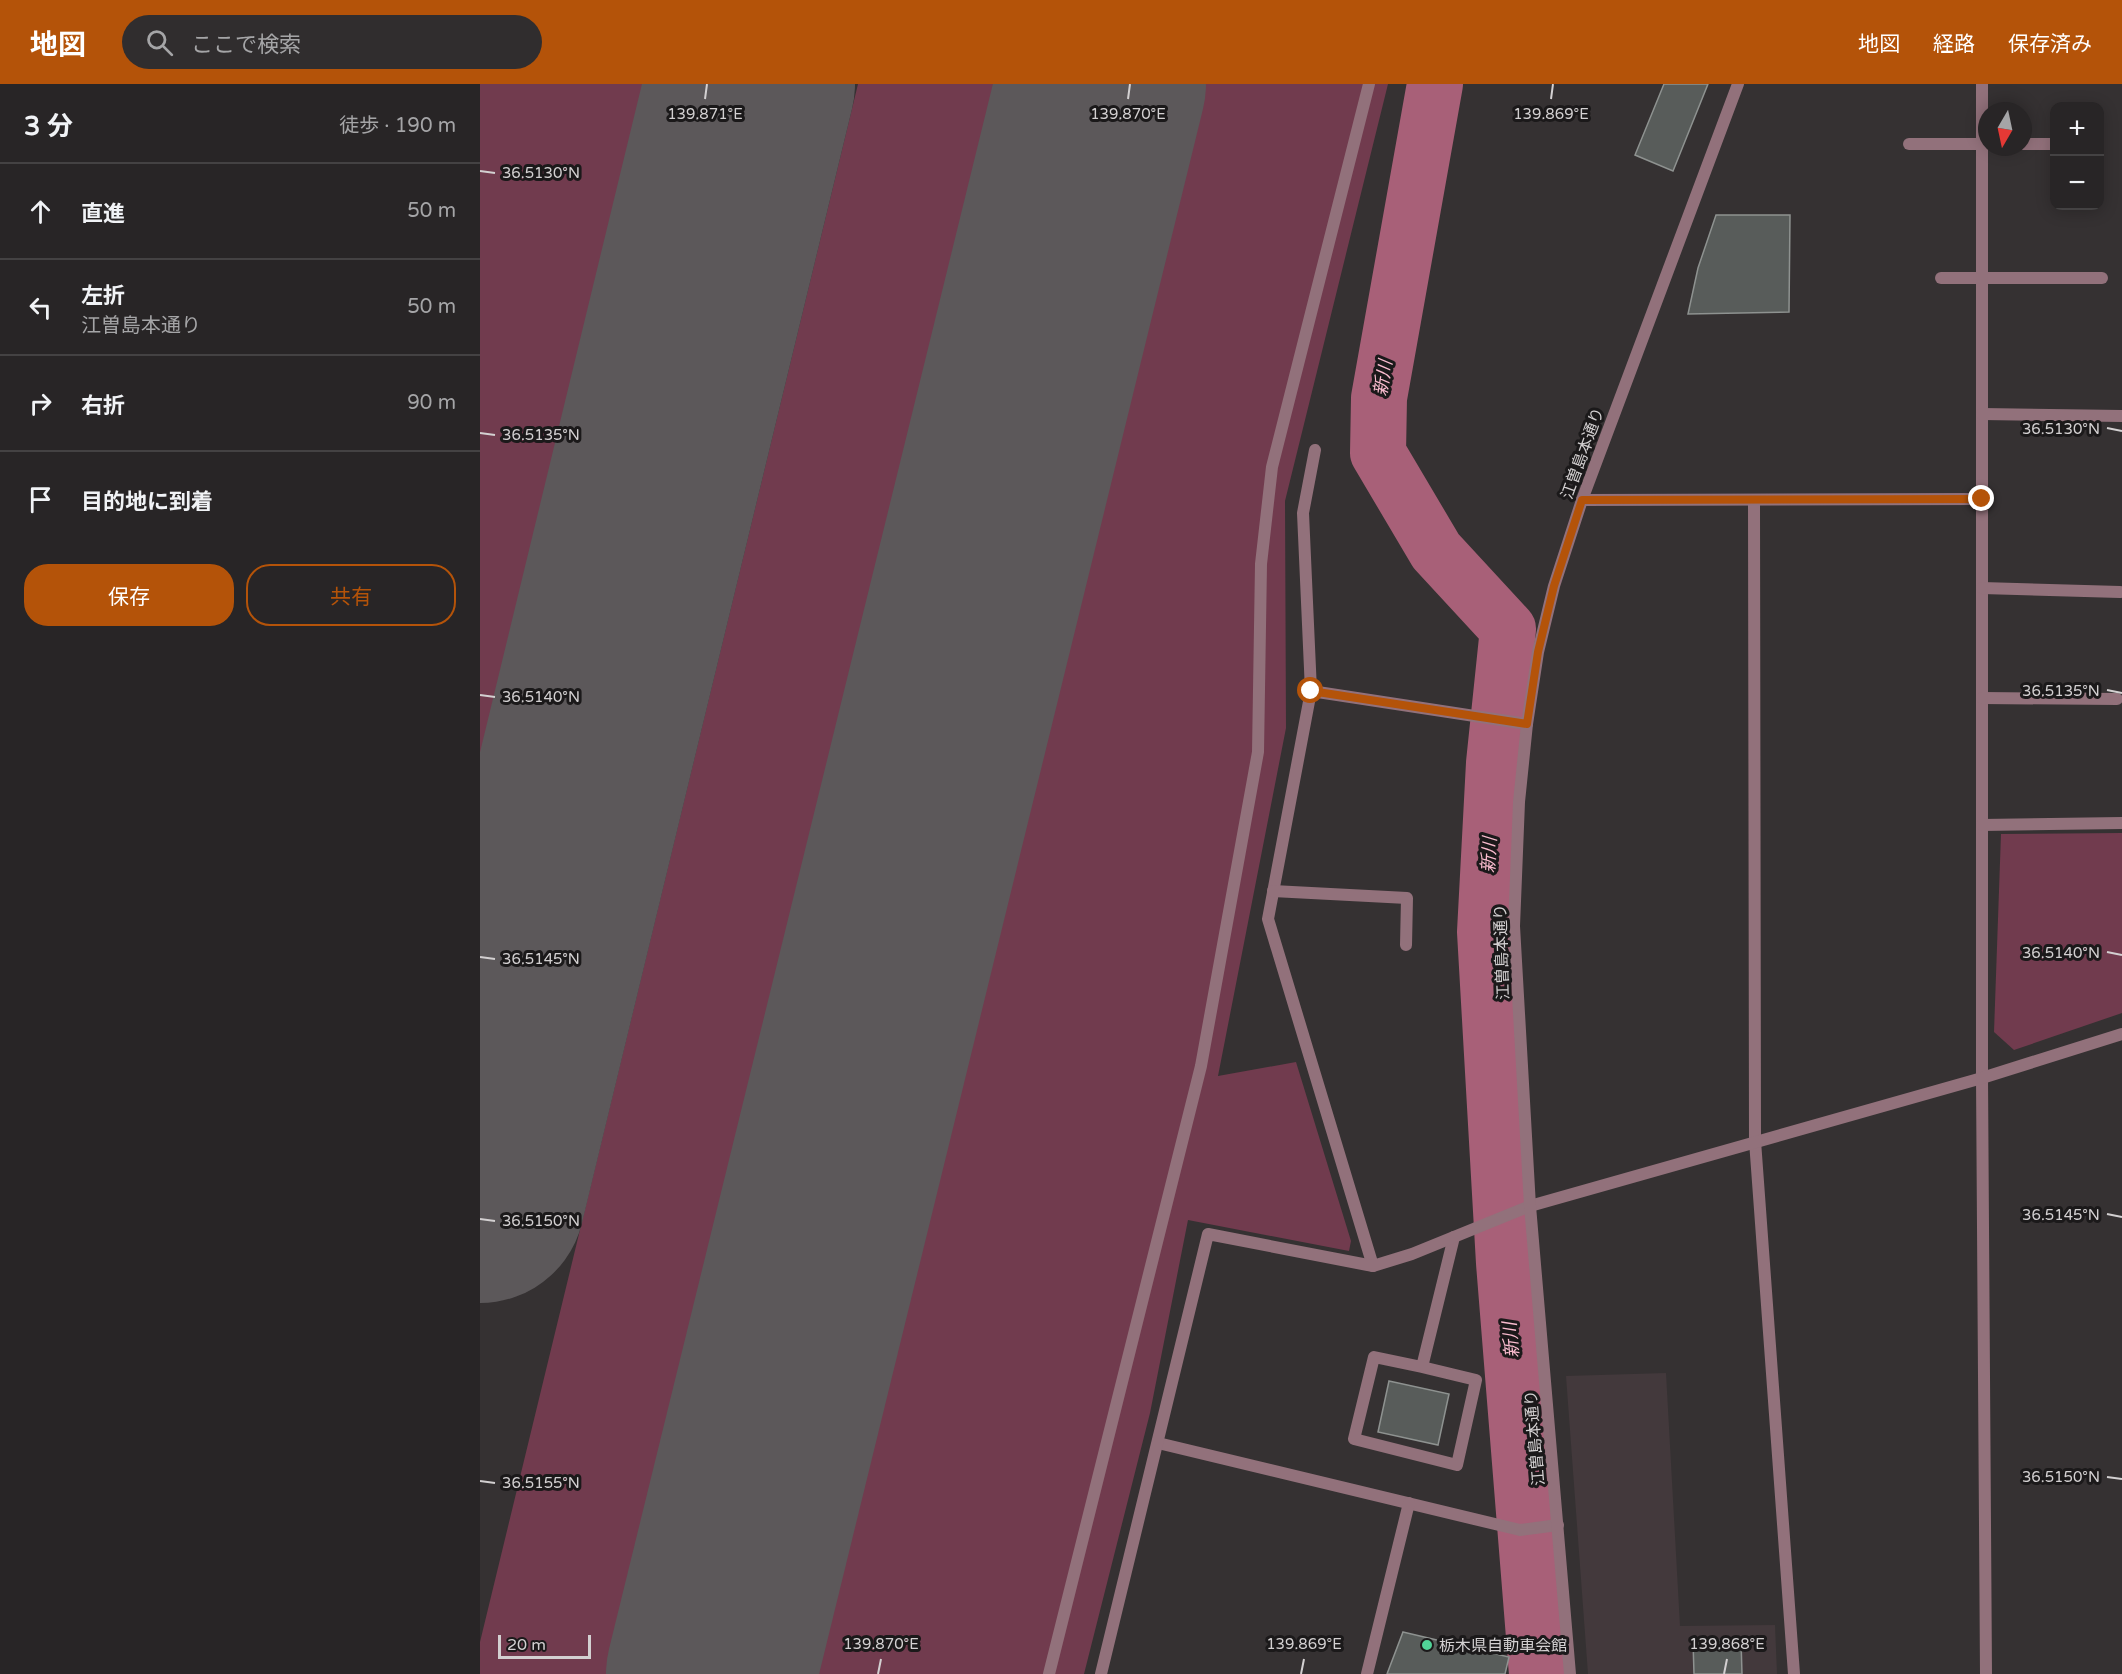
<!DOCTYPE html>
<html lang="ja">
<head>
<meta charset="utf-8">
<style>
	:root { --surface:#282526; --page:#302d2e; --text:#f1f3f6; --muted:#a5a5a7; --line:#444243; --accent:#b45309 }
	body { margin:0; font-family:"Varela Round","Noto Sans JP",sans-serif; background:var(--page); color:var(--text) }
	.controls { position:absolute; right:18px; top:18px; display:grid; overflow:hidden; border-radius:12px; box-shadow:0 3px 15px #0003 }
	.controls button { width:54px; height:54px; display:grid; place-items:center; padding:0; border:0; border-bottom:2px solid var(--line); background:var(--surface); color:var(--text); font:30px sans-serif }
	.compass { position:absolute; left:1498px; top:18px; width:54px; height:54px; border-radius:50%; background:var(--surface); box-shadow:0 3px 15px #0003; rotate:189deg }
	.scale { position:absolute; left:18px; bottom:15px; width:93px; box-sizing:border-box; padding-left:6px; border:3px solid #d3d0d1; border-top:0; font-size:16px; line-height:21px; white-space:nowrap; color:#d3d0d1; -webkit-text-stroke:4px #1b191a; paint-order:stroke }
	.stop { position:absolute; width:18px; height:18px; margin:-14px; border:4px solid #b45309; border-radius:50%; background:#fff }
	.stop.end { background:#b45309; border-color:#fff; box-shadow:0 2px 6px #0008 }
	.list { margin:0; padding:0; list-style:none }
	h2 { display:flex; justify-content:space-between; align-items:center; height:78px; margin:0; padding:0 24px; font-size:26px }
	h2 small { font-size:20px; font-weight:400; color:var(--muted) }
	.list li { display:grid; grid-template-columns:39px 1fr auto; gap:18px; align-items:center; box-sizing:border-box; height:96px; padding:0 24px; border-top:2px solid var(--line) }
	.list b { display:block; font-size:22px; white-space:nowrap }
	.list p { margin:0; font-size:20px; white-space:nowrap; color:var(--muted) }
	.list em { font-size:20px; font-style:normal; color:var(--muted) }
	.actions { display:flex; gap:12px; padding:18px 24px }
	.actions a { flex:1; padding:14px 0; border:2px solid var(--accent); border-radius:24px; text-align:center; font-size:21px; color:var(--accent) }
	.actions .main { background:var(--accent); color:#fff }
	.icon { flex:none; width:33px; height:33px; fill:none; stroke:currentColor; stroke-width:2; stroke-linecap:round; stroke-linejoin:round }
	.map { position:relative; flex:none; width:1642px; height:1590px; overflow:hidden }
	header { display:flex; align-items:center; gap:36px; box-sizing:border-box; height:84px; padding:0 30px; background:var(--accent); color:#fff }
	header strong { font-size:28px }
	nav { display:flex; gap:33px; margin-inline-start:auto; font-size:21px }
	.search { width:420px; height:54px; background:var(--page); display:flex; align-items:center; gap:15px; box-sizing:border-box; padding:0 21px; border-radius:33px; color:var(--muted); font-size:22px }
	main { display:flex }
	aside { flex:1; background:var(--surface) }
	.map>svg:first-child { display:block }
</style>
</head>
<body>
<header>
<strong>地図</strong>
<div class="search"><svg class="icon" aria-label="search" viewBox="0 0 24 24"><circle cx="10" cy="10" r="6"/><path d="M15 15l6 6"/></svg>ここで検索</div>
<nav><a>地図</a><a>経路</a><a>保存済み</a></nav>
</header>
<main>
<aside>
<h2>3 分<small>徒歩 · 190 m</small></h2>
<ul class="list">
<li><svg class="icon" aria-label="ahead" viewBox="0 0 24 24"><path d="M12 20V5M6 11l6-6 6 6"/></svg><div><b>直進</b></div><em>50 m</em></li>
<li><svg class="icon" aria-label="left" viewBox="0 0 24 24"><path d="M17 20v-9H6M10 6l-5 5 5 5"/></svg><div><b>左折</b><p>江曽島本通り</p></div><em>50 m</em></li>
<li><svg class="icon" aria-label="right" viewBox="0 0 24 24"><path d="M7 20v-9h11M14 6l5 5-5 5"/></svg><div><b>右折</b></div><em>90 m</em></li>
<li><svg class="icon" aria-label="arrive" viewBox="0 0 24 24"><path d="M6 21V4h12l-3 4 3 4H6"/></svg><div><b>目的地に到着</b></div></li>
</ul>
<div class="actions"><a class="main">保存</a><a>共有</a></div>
</aside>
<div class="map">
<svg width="1642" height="1590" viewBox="0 0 1642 1590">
	<rect width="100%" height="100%" fill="#353132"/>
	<polygon fill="#43393c" points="1186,1289 1200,1542 1295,1541 1297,1590 1108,1590 1086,1292"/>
	<g fill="#713b4e">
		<polygon points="0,0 165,0 0,680"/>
		<polygon points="378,0 908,0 805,417 806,644 738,992 816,978 871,1157 869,1167 708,1136 670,1329 604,1590 0,1590 0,1558"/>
		<polygon points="1642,749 1642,929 1534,966 1514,948 1521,750"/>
	</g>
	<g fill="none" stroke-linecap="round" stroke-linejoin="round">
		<polyline stroke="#a86078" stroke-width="56" points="955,0 899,314 898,369 956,467 1028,545 1014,679 1005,848 1024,1179 1057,1590"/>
		<path stroke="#5c585a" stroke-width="84" d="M 0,884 C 29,869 50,847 71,823"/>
		<g stroke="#5c585a" stroke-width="210">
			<polyline points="0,1114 270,0"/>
			<polyline points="231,1590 621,0"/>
		</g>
	</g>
	<g fill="#585c5a" stroke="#8e9290" stroke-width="1.5">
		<polygon points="1184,0 1228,0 1193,87 1155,71"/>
		<polygon points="1236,131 1310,131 1309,228 1208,230 1218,184"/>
		<polygon points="909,1297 969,1310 958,1361 898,1348"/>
		<polygon points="923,1548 1029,1573 1025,1590 907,1590"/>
		<polygon points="1261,1556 1262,1590 1214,1590 1213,1557"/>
	</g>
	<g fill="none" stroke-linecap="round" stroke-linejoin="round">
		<g stroke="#92717b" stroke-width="12">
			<polyline points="942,1283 894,1273 874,1355 977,1381 996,1296 942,1283 974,1153"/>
			<polyline points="569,1590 721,982 778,668 781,480 792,383 889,0"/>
		</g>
		<g stroke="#92717b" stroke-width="12">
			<polyline points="1502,0 1502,994 1506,1590"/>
			<polyline points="1429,60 1507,60"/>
			<polyline points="1543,60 1574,60"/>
			<polyline points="1461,194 1622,194"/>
			<polyline points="1502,330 1642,332"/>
			<polyline points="835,366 823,429 831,607 788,835 893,1182"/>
			<polyline points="1102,416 1502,415"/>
			<polyline points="1274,417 1275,1057 1314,1590"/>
			<polyline points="1502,504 1640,508"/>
			<polyline points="831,607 1047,640"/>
			<polyline points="1502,614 1637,615"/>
			<polyline points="1502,741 1642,739"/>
			<polyline points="793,807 927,814 926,861"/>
			<polyline points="678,1359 1040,1446 1078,1441"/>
			<polyline points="621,1590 728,1150 893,1182 932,1170 1050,1122 1502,994 1642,950"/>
			<polyline points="887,1590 929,1419"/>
		</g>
		<polyline stroke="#92717b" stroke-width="12" points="1090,1590 1050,1122 1034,842 1039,718 1047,640 1058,568 1074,502 1102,416 1258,0"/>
	</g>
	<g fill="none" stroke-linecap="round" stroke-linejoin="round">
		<polyline stroke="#b45309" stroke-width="8" points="831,607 1047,640 1058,568 1074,502 1102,416 1502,415"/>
	</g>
	<path fill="none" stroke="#d3d0d1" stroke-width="2" d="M 225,15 L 227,0M 648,15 L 650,0M 1071,15 L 1073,0M 0,87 L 15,89M 1627,344 L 1642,347M 0,349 L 15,351M 1627,606 L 1642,609M 0,611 L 15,613M 1627,868 L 1642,871M 0,873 L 15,875M 1627,1130 L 1642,1133M 0,1135 L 15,1137M 1627,1393 L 1642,1395M 0,1397 L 15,1399M 398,1590 L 401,1575M 821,1590 L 824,1575M 1244,1590 L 1247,1575"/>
	<circle fill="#51d398" stroke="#1b191a" stroke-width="2" cx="947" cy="1561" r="6"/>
	<g text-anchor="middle" stroke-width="6" stroke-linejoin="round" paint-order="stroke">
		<g font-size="16" fill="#d3d0d1" stroke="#1b191a">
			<text transform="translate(1102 369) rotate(-70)" y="6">江曽島本通り</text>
			<text transform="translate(1021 868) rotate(-92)" y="6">江曽島本通り</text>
			<text transform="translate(1054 1354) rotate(-95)" y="6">江曽島本通り</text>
		</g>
		<g font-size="16" fill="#d3d0d1" stroke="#1b191a" text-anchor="start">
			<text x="959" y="1567">栃木県自動車会館</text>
		</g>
		<g font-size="18" font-style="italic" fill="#fabccf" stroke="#1b191a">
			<text transform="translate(903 294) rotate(-81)" y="6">新川</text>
			<text transform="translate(1009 771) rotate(-87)" y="6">新川</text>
			<text transform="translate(1031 1256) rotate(-95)" y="6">新川</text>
		</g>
	</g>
	<g font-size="15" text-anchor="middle" fill="#d3d0d1" stroke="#1b191a" stroke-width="6" stroke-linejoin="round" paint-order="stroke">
		<text x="648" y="35">139.870°E</text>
		<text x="1071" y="35">139.869°E</text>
		<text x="225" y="35">139.871°E</text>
		<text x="61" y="94">36.5130°N</text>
		<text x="1581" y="350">36.5130°N</text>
		<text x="61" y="356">36.5135°N</text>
		<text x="1581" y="612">36.5135°N</text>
		<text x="61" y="618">36.5140°N</text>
		<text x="1581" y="874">36.5140°N</text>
		<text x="61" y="880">36.5145°N</text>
		<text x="1581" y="1136">36.5145°N</text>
		<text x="61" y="1142">36.5150°N</text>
		<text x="1581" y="1398">36.5150°N</text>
		<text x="61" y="1404">36.5155°N</text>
		<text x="401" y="1565">139.870°E</text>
		<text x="824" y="1565">139.869°E</text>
		<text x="1247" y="1565">139.868°E</text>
	</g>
</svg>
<div class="controls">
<button>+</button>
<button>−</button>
</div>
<svg class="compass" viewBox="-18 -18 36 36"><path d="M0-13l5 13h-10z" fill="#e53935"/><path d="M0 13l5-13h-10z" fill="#a5a5a7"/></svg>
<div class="scale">20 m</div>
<div class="stop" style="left:831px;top:607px"></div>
<div class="stop end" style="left:1502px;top:415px"></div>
</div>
</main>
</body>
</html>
